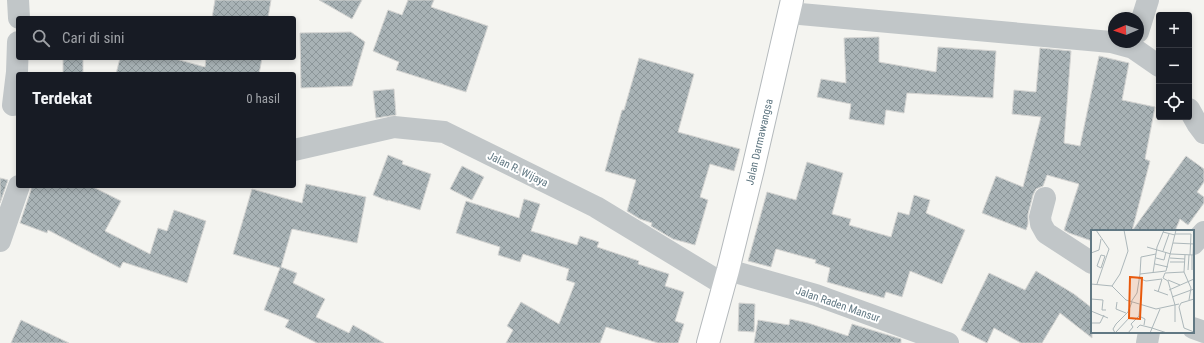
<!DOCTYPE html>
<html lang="id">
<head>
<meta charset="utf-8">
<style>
	:root { --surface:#171b24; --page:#20242c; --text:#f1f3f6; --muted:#9ea1a6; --line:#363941 }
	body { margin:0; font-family:"Roboto Condensed",sans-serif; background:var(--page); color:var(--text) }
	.controls { position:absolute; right:12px; top:12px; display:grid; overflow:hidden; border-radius:4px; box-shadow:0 2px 6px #0003 }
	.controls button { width:36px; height:36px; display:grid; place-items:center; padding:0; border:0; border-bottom:1px solid var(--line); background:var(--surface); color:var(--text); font:20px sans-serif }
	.compass { position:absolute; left:1108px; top:12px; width:36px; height:36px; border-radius:50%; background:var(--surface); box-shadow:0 2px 6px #0003; rotate:268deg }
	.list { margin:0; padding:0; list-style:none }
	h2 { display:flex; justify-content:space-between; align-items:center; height:52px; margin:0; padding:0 16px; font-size:17px }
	h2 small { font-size:13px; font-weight:400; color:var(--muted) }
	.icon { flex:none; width:22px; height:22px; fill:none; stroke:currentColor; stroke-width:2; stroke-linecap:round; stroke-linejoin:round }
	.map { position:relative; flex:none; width:1204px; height:343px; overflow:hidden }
	.search { position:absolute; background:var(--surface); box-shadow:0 2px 6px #0003; left:16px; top:16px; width:280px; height:44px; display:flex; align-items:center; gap:10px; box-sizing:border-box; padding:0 14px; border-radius:4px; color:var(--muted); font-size:15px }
	.panel { position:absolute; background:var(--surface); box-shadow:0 2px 6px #0003; left:16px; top:72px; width:280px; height:116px; border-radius:4px }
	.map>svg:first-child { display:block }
</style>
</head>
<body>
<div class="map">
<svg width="1204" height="343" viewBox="0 0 1204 343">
	<defs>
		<pattern id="building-cross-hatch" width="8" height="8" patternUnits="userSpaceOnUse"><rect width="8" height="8" fill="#a8b2b5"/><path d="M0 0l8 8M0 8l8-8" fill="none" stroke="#8c9699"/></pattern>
	</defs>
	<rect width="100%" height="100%" fill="#f4f4f0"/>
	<g fill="url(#building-cross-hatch)" stroke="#d5d5d3">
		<polygon points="215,0 271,0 268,18 212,18"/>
		<polygon points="319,0 362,0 352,19"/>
		<polygon points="408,0 434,0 431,7 488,26 466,92 396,70 399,62 373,51 388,10 402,15"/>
		<polygon points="351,32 365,42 352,86 301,88 300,33"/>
		<polygon points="879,37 879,62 936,72 938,47 996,51 993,98 907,93 904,113 886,110 884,125 849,119 851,104 817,97 821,79 846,83 844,38"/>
		<polygon points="1040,48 1071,51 1064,143 1080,146 1099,56 1129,63 1122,100 1155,107 1145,159 1150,161 1132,231 1186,156 1204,169 1204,182 1197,192 1204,197 1204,203 1188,225 1180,219 1175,231 1092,231 1092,241 1069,233 1064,230 1079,184 1047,175 1043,186 1036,189 1033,195 1028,214 1028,224 1026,230 982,213 996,176 1023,187 1041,117 1012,114 1014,90 1036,92"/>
		<rect x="63" y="58" width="20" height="16"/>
		<polygon points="120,58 172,58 205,67 206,58 262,58 259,74 116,74"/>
		<polygon points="639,58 694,74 678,132 740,149 734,171 710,164 700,197 708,200 695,245 673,239 651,226 652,223 640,219 627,211 636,180 605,171 622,110 624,110"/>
		<polygon points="394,89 396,115 376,118 373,91"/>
		<polygon points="388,155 403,161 402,164 431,174 420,210 388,200 388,201 373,195"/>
		<polygon points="807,162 843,173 832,214 851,219 849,225 891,237 898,212 909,215 914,195 930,200 926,213 965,230 942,284 910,271 902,297 886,292 884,298 827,282 830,268 815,263 816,260 776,249 771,267 748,261 767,192 796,200"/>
		<polygon points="462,166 484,177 472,200 450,189"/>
		<polygon points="0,178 8,180 0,203"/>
		<polygon points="306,184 366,197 357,243 292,229 281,267 297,273 293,283 325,299 316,317 349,333 353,325 384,343 317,343 285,327 289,320 264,310 280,268 233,254 252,189 302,203"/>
		<polygon points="31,186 75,186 86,187 86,186 91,186 121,201 105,231 150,254 158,228 167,231 174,210 206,221 187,283 123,262 120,268 48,230 47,233 20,223 31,190"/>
		<polygon points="524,199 540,204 531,231 577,245 580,236 599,242 597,247 639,261 638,264 669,274 665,286 684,292 675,321 684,324 678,343 658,343 606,327 600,343 506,343 513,330 507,326 521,302 559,324 575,283 566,280 569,269 523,254 520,262 498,255 500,247 456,233 466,201 519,218"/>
		<polygon points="1036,271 1074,294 1092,308 1092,338 1060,313 1042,343 1021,343 994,328 987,343 961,330 989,273 1025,290"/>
		<polygon points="739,303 755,304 754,332 738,331"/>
		<polygon points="790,319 808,323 848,336 852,324 901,339 901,343 754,343 758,320 789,325"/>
		<polygon points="21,320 69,343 11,343"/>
	</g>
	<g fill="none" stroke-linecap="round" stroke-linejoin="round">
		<defs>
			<polyline id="major" points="708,343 728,270 753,169 792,0"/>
		</defs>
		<use href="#major" stroke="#b4b9bc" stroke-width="24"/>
		<g stroke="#c1c6c8" stroke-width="22">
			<polyline points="18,0 19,18"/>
			<polyline points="789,13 1111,42 1133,48 1159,66"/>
			<polyline points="1138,32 1148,0"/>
			<polyline points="13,105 17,72 18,42"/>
			<polyline points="1189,109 1198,125 1204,133"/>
			<polyline points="294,150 394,127 444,132 596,207 723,284"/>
			<polyline points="1045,198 1040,217 1041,224 1046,233 1092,263"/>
			<polyline points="0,241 19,186"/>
			<polyline points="1193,244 1204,232"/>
			<polyline points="728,270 816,295 948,343"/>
			<polyline points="1193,328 1204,332"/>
			<polyline points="1147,343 1149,332"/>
		</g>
		<use href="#major" stroke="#fff" stroke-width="22"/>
	</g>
	<g text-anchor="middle" stroke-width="4" stroke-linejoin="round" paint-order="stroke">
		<g font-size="11" fill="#617883" stroke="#fff">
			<text transform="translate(759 142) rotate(-77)" y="4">Jalan Darmawangsa</text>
			<text transform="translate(518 169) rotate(26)" y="4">Jalan R. Wijaya</text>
			<text transform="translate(838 304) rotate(19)" y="4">Jalan Raden Mansur</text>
		</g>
	</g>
	<g transform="translate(1091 230)">
		<rect width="103" height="103" fill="#f4f4f0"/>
		<path fill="none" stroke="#acb7ba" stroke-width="1" d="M 5,0 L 18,19 L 6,54M 72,2 L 84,5M 84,4 L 100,4M 82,13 L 103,14M 56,17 L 80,24 L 103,25M 72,21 L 78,4M 0,23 L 8,20 L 10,9M 10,25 L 14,26 L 10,38 L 6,36 ZM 94,25 L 93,42 L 100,58 L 98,70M 99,25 L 100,4M 102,25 L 103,4M 65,28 L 73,30 L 75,22M 79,28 L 94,29M 79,32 L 94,32M 64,34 L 77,37M 97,40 L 98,25M 101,40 L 101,25M 62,43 L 66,17 L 73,0M 74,43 L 72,48 L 77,51 L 84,75 L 84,92M 74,43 L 93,42M 49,44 L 50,27 L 65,24M 47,48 L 55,51 L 71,49M 77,50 L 89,55M 0,54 L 21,56 L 35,70 L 65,79 L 88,74M 21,56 L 29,44 L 37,21 L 33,0M 63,60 L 77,65M 78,60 L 103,49M 67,62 L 71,49M 81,67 L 103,59M 0,69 L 12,70 L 11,80 L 15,80M 103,69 L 90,73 L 88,77 L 93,98 L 103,102M 26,72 L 25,79 L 35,83M 40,72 L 46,63 L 49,44 L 75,41 L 85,0M 0,81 L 17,88M 48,86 L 54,89 L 53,95M 0,93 L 9,93 L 13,85M 46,98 L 49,95 L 61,98M 61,98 L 76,103M 25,102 L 39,87M 24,103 L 22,99 L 25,94 L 37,82 L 41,72M 37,103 L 42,97 L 40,94 L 48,86 L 49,75M 59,103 L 69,79"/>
		<path fill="#e8590c" fill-opacity="0.15" stroke="#e8590c" stroke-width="2" d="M 39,47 L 51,48 L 49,89 L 38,88 Z"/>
		<rect width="103" height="103" fill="none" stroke="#617883" stroke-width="2"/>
	</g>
</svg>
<div class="controls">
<button>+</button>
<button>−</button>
<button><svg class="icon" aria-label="locate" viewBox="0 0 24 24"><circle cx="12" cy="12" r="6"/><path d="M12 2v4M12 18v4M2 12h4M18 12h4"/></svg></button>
</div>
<svg class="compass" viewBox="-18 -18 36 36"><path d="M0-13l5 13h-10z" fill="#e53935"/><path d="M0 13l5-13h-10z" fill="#9ea1a6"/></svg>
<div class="search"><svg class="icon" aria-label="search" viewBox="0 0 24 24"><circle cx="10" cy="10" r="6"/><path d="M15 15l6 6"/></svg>Cari di sini</div>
<section class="panel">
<h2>Terdekat<small>0 hasil</small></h2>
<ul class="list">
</ul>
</section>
</div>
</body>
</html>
